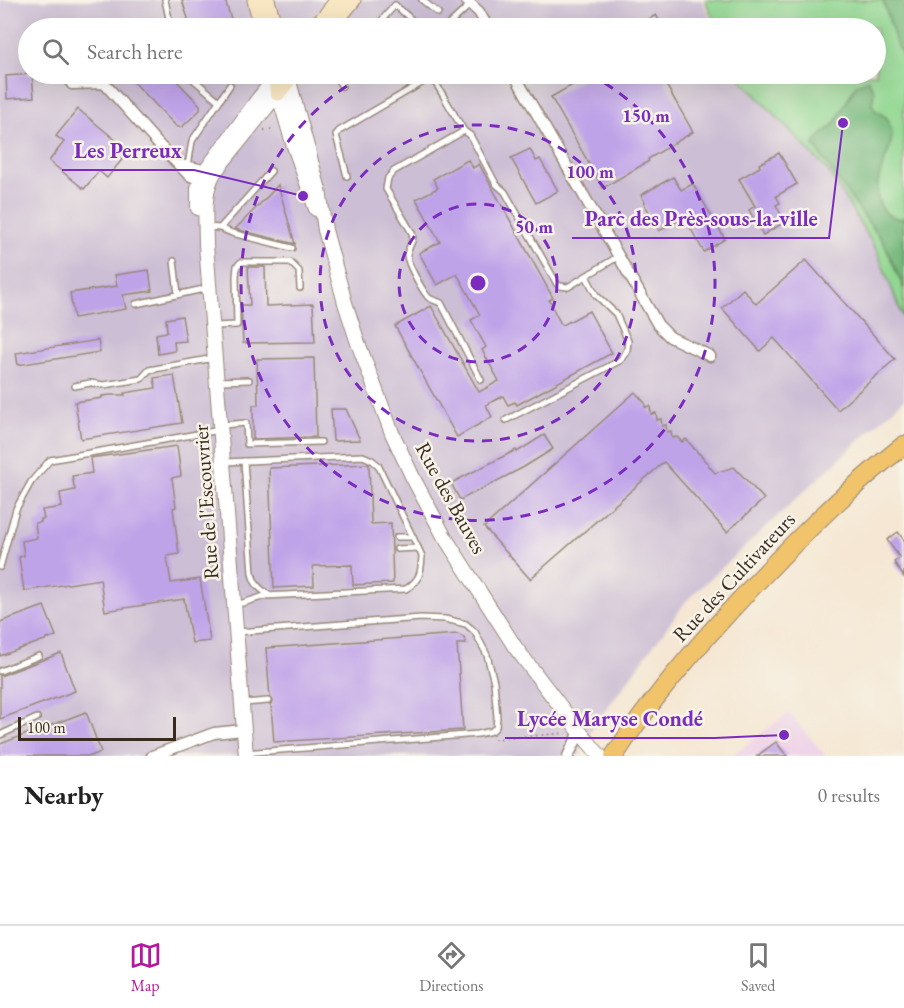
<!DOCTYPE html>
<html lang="en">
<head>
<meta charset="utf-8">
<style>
	:root { --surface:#fff; --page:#f6f6f6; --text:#222; --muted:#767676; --line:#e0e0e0; --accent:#b5179e }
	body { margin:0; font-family:"EB Garamond",serif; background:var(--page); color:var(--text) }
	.scale { position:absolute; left:18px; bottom:15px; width:158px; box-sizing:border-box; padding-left:6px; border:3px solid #3b2a1e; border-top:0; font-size:16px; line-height:21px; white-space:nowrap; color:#3b2a1e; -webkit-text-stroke:4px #f7f3e8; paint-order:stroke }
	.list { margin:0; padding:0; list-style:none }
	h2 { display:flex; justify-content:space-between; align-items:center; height:78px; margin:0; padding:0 24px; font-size:26px }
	h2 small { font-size:20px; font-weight:400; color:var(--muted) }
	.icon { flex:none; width:33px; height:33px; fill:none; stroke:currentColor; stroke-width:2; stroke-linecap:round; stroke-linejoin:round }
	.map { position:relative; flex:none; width:904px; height:756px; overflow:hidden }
	.search { position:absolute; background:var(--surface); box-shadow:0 6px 24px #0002; left:18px; right:18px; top:18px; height:66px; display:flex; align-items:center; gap:15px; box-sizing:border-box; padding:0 21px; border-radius:33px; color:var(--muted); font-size:22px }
	.sheet { height:168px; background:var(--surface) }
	nav { display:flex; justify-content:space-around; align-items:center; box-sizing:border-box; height:84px; border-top:2px solid var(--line); background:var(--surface); font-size:16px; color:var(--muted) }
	nav a { display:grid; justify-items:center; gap:3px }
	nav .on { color:var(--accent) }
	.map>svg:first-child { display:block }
</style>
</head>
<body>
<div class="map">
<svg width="904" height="756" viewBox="0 0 904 756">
	<rect width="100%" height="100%" fill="#f7f3e8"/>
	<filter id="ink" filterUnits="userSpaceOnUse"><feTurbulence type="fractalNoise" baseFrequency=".0167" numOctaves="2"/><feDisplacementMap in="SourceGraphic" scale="12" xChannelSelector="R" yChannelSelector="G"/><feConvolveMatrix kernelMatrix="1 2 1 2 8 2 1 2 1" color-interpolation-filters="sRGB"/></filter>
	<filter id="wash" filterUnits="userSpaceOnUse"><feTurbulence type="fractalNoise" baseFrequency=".008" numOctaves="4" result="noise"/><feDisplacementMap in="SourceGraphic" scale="24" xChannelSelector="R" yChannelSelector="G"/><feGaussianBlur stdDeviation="1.35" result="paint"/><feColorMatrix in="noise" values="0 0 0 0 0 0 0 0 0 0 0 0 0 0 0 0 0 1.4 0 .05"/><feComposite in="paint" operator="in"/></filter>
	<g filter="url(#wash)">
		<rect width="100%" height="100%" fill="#f5e7d3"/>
		<polygon fill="#eed0e8" points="789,713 826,756 731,756"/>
		<polygon fill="#ccbed4" points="0,0 702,0 715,28 28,28 28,74 736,74 829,172 877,251 904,320 904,399 687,600 593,727 579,756 0,756"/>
		<polygon fill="#91d791" stroke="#668058" stroke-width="1.5" points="705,0 904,0 904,320 877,251 829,172 736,74 876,74 876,28 717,28"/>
		<g fill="#74b87b" stroke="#58714c" stroke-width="1.5">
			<polygon points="883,0 904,0 904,65 902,55 896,43"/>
			<path d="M 868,79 L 874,91 L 872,104 L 875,110 L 887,118 C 889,123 892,130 892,136 C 891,149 884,161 880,173 C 874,195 877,218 904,219 L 904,289 L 884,243 L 854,203 L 814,145 L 817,139 L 834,124 L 856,85 Z"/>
		</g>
		<g id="blocks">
			<g fill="#bfa3e9">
				<polygon points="182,0 225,0 234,28 191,28"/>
				<polygon points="656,15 664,28 633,28"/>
				<polygon points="32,74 34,97 7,99 6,76"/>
				<polygon points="126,74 170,74 200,105 200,110 182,127 177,127"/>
				<polygon points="592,74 677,74 664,81 693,132 648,159 649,161 603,188 551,97"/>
				<polygon points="78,109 129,151 107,178 99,171 84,189 49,161 64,142 56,136"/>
				<polygon points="530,149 536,161 540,159 558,191 536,203 511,158"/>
				<polygon points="779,153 797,184 776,196 780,203 776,205 785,222 763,235 749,210 755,206 739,179 760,167 759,164"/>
				<polygon points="468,160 473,168 479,164 553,298 549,300 552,304 551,305 561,324 563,325 589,311 612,353 517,405 515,402 508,405 503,396 486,405 492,417 457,437 395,326 431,306 479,392 499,381 482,350 486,347 471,320 480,315 457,274 437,285 419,253 440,242 416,199 438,188 433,179"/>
				<polygon points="673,177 681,190 693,184 725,239 704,252 684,217 659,231 644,203 645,202 641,195"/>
				<polygon points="278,185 295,244 235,229 269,195"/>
				<polygon points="806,260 895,359 838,410 774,338 760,351 722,308 743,289 756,304"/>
				<polygon points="248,267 265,267 266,306 313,304 315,342 243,343 241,305 250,305"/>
				<polygon points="149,270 152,291 123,295 126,309 74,318 70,293 117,286 115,275"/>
				<polygon points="182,316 186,341 174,342 175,351 158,354 156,334 167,332 166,319"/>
				<polygon points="98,340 100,352 18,365 16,353"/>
				<polygon points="314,358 316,437 253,439 253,405 258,405 257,359"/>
				<polygon points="174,375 182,423 81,439 75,402 102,398 102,396 111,395 125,395 124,393 156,388 154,378"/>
				<polygon points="635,392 645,403 645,407 650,406 651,414 656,413 657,420 661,419 662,426 666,425 667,432 671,431 672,438 677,437 682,442 686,439 699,454 700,454 701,456 706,462 708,463 708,465 715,473 734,467 764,499 727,532 664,462 530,579 484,527"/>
				<polygon points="331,409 346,409 360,440 333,441"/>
				<polygon points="544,435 553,449 524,467 460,500 451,483 516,450 517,452"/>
				<polygon points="177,446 181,476 172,478 176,507 173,508 179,554 167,556 171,583 200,579 210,641 192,643 184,599 105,611 100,579 24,591 19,557 24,556 22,541 37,538 35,523 41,522 41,519 44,519 42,510 62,507 60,493 75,490 72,476 92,473 90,458"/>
				<polygon points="369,464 371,524 391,523 393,583 353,585 352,565 313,566 314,586 274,588 269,468"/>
				<polygon points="898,532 904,540 904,577 894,562 900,558 887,540"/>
				<polygon points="44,606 56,636 0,656 0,622"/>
				<polygon points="458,634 464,638 466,644 457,644 463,730 274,742 271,705 273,701 270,697 266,648"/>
				<polygon points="61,653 75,691 0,719 0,676"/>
				<polygon points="86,712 101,752 91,756 0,756 0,744"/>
				<polygon points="776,742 787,756 757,756"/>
			</g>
		</g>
	</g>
	<g filter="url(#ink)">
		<use href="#blocks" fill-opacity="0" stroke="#988878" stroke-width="1.5"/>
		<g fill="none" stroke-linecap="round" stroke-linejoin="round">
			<defs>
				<g id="service">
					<polyline points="165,0 171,28"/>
					<polyline points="422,0 438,13"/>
					<polyline points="375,28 395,5 421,28"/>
					<polyline points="445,28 471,4"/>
					<polyline points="187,74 219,101"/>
					<polyline points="339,74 336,77 342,86"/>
					<path d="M 464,131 L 394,171 L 388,178 L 386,189 L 412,233 C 415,241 408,246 407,255 C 407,263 422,290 428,297 C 431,300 437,301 441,303 L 481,380"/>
					<polyline points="188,166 192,141 230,85"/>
					<polyline points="347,176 336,135 339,131 425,81 432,81 437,85 464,131 470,135 496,184 505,192 557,284 560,286 568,287 619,256"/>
					<polyline points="207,227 220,228 271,171"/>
					<polyline points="220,228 232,233 292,248"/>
					<polyline points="174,261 178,294"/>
					<polyline points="136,304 208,288"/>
					<polyline points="215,326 237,325 236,277 237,266 241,262 290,262 299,271 300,288"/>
					<polyline points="219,381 249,380"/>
					<polyline points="75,386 90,383 104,385 141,379 149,370 214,358"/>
					<polyline points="506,420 621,360 627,350 628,341 616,314 596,295 586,276"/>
					<polyline points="222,425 246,423 247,444 321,442"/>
					<path d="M 244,461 L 252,573 C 254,584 260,589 269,595"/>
					<path d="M 225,462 L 363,456 L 372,460 L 378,465 L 422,556 C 421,572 421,579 406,589 L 265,596 L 243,603 L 236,603"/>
					<polyline points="397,537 413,537"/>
					<polyline points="397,549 418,548"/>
					<polyline points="0,567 16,509 31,482 50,460 220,430"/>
					<polyline points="238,632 421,618 445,619 466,624 475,632 487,655 494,682 497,717 496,727 492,731 478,734 245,753"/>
					<polyline points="0,671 39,656"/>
					<polyline points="243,703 268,701"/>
					<polyline points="0,735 37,718"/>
				</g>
				<g id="minor">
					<polyline points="466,0 479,12 488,28"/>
					<polyline points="514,74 658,325 670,337 710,356"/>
					<polyline points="72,84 104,83 160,146 189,175 206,183"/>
					<polyline points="180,165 199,169 211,175"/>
					<polyline points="152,756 214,733 243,730"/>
					<polyline points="568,756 580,732"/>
				</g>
				<g id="tertiary">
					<polyline points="287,74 319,190 325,230 345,303 358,343 392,433 413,478 444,536 515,647 580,732 600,756"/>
					<polyline points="278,93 292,140 316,209"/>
					<polyline points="198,208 198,188 204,173 259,98 278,74"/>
					<path d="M 246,756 L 206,245 C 206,221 202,194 214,173 L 278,93"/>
				</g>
				<g id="secondary">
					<polyline points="255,0 262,28"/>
					<polyline points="267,0 272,18 283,28"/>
					<polyline points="309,28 322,20 338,0"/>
					<polyline points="330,28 353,0"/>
					<polyline points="274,74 278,93"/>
					<polyline points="278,93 293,74"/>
				</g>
				<path id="primary" d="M 614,756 C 647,705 687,658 728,613 C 783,553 840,495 904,445"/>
			</defs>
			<use href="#service" stroke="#988878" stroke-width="8"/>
			<use href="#minor" stroke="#988878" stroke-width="13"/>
			<use href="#tertiary" stroke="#988878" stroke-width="16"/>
			<use href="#secondary" stroke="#988878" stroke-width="17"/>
			<use href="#primary" stroke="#988878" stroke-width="20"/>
			<g stroke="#988878" stroke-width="2" stroke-dasharray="1.5 4.5" stroke-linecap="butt">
				<polyline points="264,130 272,129"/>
				<polyline points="494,739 566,733"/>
			</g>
			<use href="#service" stroke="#fff" stroke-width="5"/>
			<use href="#minor" stroke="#fff" stroke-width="10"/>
			<use href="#tertiary" stroke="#fff" stroke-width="14"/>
			<use href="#secondary" stroke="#f9e7c3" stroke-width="15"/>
			<use href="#primary" stroke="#f1c36a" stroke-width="18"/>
		</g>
	</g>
	<g fill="none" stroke="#7b2cbf" stroke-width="3" stroke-dasharray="10 8">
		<circle cx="478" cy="283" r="79"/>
		<circle cx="478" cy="283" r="158"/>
		<path d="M589 74A237 237 0 1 1 367 74"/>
	</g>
	<g text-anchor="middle" stroke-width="5" stroke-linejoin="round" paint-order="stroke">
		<g font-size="21" fill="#3b2a1e" stroke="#f7f3e8">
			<text transform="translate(451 498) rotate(61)" y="7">Rue des Bauves</text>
			<text transform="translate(206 502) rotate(-94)" y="7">Rue de l'Escouvrier</text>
			<text transform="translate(734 577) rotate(-47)" y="7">Rue des Cultivateurs</text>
		</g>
	</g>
	<circle cx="478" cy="283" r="9" fill="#7b2cbf" stroke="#f7f3e8" stroke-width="3"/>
	<g font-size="18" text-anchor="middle" font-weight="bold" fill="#7b2cbf" stroke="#f7f3e8" stroke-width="5" stroke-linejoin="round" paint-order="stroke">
		<text x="646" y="122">150 m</text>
		<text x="590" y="178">100 m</text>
		<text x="534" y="233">50 m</text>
	</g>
	<path fill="none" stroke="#7b2cbf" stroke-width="2" d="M303 196L194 170H62M843 123L829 238H572M784 735L715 738H505"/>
	<g fill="#7b2cbf" stroke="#f7f3e8" stroke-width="2">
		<circle cx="303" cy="196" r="6"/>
		<circle cx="843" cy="123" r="6"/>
		<circle cx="784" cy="735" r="6"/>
	</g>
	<g font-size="22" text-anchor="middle" font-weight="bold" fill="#7b2cbf" stroke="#f7f3e8" stroke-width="5" stroke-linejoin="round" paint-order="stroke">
		<text x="128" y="158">Les Perreux</text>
		<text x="701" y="226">Parc des Près-sous-la-ville</text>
		<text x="610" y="726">Lycée Maryse Condé</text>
	</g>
</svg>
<div class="scale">100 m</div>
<div class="search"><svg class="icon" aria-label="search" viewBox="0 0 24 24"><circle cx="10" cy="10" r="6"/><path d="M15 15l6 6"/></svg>Search here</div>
</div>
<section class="sheet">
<h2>Nearby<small>0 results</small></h2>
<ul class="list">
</ul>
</section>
<nav>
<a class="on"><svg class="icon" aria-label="map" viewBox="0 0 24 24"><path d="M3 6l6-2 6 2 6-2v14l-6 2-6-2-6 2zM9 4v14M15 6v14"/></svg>Map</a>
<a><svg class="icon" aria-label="directions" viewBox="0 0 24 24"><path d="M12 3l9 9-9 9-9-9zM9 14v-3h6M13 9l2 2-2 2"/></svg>Directions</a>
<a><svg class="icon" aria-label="saved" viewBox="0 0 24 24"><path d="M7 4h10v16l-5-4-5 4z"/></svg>Saved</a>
</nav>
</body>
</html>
